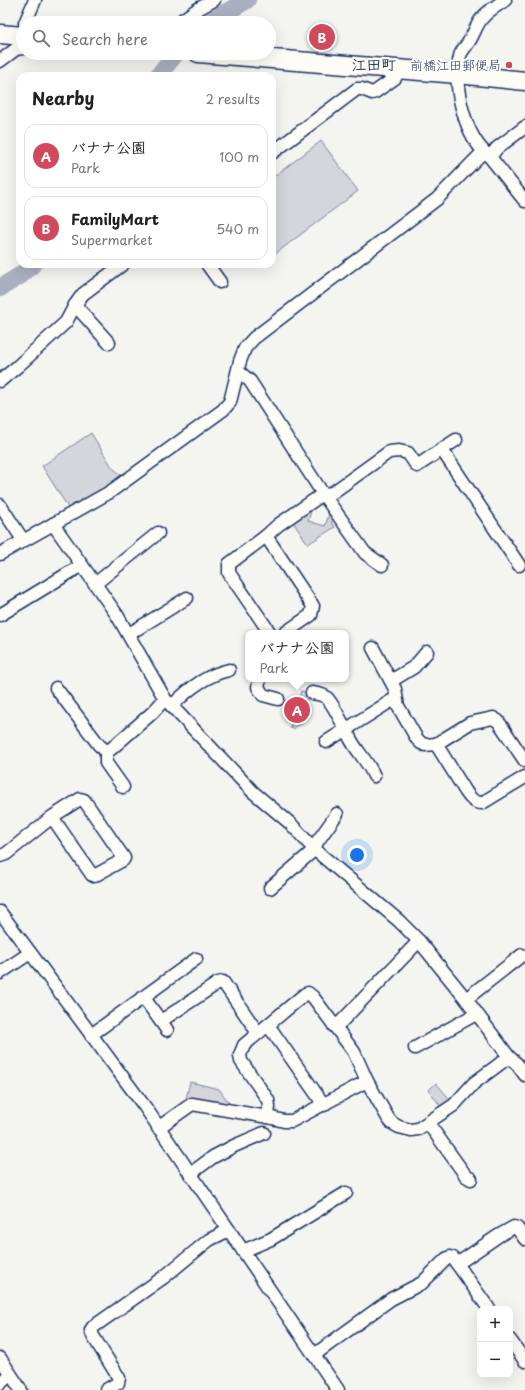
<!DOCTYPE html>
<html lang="en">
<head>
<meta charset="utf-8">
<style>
	:root { --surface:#fff; --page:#f2f2f2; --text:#202124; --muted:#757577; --line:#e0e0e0; --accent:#d1495b }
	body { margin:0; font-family:"Playpen Sans","Klee One",sans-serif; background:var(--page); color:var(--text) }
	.controls { position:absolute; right:12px; bottom:12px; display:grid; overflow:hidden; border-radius:8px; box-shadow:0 4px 16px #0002 }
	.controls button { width:36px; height:36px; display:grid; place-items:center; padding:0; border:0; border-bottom:1px solid var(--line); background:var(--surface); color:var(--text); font:20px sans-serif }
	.you { position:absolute; left:357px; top:855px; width:14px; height:14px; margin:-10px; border:3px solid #fff; border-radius:50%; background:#1a73e8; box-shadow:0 0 0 6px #1a73e833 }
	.badge { display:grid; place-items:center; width:26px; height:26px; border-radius:50%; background:var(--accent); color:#fff; font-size:13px; font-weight:700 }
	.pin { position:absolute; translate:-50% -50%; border:2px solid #fff; box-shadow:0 1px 4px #0006 }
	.popup { position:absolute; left:245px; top:630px; width:104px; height:52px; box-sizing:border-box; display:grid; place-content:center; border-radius:8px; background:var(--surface); filter:drop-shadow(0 1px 3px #0005); font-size:13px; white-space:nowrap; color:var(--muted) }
	.popup b { font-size:15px; color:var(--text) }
	.popup::after { content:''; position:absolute; left:50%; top:100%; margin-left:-8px; border:8px solid transparent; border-top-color:var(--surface) }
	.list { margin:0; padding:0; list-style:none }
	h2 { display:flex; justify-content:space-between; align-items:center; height:52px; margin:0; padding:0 16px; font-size:17px }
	h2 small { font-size:13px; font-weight:400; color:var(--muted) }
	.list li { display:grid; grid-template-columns:26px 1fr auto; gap:12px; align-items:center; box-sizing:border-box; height:64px; margin:0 8px 8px; padding:0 8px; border:1px solid var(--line); border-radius:12px }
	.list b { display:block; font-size:15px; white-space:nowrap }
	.list p { margin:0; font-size:13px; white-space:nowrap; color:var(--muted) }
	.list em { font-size:13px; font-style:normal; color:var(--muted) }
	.icon { flex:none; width:22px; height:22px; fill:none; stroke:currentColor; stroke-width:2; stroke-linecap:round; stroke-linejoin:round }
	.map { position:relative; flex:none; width:525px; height:1390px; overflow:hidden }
	.search { position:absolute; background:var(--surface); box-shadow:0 4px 16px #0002; left:16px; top:16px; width:260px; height:44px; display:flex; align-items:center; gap:10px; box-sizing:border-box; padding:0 14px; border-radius:22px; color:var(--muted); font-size:15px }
	.panel { position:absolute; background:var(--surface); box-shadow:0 4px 16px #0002; left:16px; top:72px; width:260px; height:196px; border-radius:12px }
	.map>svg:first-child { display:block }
</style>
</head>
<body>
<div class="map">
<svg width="525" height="1390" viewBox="0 0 525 1390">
	<rect width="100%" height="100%" fill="#f4f4f1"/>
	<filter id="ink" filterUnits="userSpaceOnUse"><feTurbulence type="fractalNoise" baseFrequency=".025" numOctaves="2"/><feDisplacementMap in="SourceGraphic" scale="8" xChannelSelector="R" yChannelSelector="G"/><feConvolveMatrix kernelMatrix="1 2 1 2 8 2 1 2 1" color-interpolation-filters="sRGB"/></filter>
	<g filter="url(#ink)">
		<g fill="#d4d6db" stroke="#78829c">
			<polygon points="321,141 358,191 275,254 272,250 272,178"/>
			<polygon points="91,433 112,467 124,478 69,509 42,466"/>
			<polygon points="312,508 308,521 325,526 330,511 336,519 331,522 335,527 308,544 292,521"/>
			<polygon points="301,691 312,693 312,696 299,705 298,715 302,720 302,723 297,725 294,729 290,728"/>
			<polygon points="190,1082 219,1089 232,1107 184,1107"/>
			<polygon points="436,1083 453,1103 443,1110 429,1090"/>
		</g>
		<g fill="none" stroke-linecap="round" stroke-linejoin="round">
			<g stroke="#aab0bf" stroke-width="18">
				<polyline points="208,23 247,0"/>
				<polyline points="158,76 176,53"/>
				<polyline points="0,288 21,275 33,264"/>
			</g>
			<defs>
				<g id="street">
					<path d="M 505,0 C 498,5 489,10 483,17 C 476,24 474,35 468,43 C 465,48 461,51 460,56 C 452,86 465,138 490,157 L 525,201"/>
					<polyline points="25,23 35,0"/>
					<polyline points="178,23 198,9 214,0"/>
					<polyline points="0,61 16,49 23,48"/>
					<polyline points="272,153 357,89 362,89 372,93 375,92 395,78 399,69"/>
					<polyline points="490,157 497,148 525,127"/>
					<polyline points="207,264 220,282"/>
					<polyline points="75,305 109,343"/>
					<polyline points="238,371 250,381 323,494 365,553 382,565"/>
					<polyline points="0,381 18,366 66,322 75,305 83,294 123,264"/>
					<polyline points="442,450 519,565"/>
					<polyline points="0,505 23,540"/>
					<polyline points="53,524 117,615 165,699 253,792 291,824 314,849 399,921 419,941 466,999 509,1057 517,1064 525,1075"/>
					<polyline points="266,536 313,606 311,615 285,633"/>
					<polyline points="0,554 110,492 223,410 230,402 240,361 245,348 254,338 437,199 483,152"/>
					<polyline points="95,584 158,533"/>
					<polyline points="0,615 82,565"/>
					<polyline points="270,633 229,573 229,564 266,536 278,525 323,494 332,493 389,452 399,451 408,453 417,466 456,440"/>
					<polyline points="129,634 187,598"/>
					<polyline points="373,648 395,689 398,706 417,739 421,743 425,745 436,744 470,723 493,718 498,721 525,761"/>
					<polyline points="260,679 258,687 263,695 278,699"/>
					<polyline points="391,681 414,667 427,652"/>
					<polyline points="56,688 99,745 106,751 111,749 152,713 165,699"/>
					<path d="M 312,693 C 318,694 323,694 327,698 C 334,705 344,727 349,736 C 355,750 368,761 374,776"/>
					<path d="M 172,706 C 188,689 206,675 229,670"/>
					<polyline points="326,742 391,701 396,699"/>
					<path d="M 436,744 L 466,792 C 470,798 474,803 482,803 L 525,777"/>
					<polyline points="106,751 106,763 123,787"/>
					<polyline points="0,856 6,854 52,817 80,799 84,800 124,858 123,860 94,876 92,875 52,817"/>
					<polyline points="270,888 314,850 317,842 337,814"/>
					<polyline points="0,912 145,1107 338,1390"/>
					<polyline points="0,973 30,953"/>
					<polyline points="144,998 167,1030"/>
					<polyline points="466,999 522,955"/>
					<polyline points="161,1021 218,983 223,982 258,1033"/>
					<polyline points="268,1025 324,1105"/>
					<polyline points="334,1026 341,1022 419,941"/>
					<polyline points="91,1035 196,959"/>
					<polyline points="415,1048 476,1014"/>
					<polyline points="268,1117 269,1106 268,1100 241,1061 240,1055 244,1045 305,994 308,993 313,997 354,1052 367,1081 388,1118 392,1123 399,1127 411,1130 418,1129 454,1105 474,1083 509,1057"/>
					<polyline points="428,1123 466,1176 471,1179"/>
					<polyline points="158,1128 192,1104 268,1117 284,1121 292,1121 367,1081"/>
					<polyline points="190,1174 213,1157 234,1146 264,1133"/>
					<polyline points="243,1251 271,1239 346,1193"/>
					<polyline points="457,1264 498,1236 514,1227 517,1228 525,1239"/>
					<polyline points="510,1340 525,1361"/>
					<polyline points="314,1355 391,1299 422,1283 446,1259 450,1257 453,1258 489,1309"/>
					<polyline points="0,1358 21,1390"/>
					<polyline points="0,1384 10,1374"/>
					<polyline points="106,1390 118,1383 119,1378 93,1336 91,1330 93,1327 164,1277 209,1240 229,1230"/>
				</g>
				<g id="primary">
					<polyline points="0,34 23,36"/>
					<polyline points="198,53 458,74 525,81"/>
				</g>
			</defs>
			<use href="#street" stroke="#1b2f5e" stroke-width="15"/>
			<use href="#primary" stroke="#1b2f5e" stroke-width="21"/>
			<use href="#street" stroke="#fdfcf7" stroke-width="12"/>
			<use href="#primary" stroke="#fdfcf7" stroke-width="18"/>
		</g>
	</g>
	<circle fill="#d1495b" stroke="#fdfcf7" stroke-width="1.5" cx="509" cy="65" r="4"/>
	<g text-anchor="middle" stroke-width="4" stroke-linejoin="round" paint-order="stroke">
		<g font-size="13" fill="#1b2f5e" stroke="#fdfcf7" text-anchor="end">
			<text x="501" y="70">前橋江田郵便局</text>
		</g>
		<g font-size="15" font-weight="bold" fill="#1b2f5e" stroke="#fdfcf7">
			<text x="374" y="70">江田町</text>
		</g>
	</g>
</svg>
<div class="controls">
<button>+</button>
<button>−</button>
</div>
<div class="you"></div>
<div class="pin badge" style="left:297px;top:710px">A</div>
<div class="popup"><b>バナナ公園</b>Park</div>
<div class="pin badge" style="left:322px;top:37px">B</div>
<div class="search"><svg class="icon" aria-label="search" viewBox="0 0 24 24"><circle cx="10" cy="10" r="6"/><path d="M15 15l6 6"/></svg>Search here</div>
<section class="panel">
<h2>Nearby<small>2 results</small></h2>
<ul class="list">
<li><span class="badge">A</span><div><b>バナナ公園</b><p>Park</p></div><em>100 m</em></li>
<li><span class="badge">B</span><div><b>FamilyMart</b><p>Supermarket</p></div><em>540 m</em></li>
</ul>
</section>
</div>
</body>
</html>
